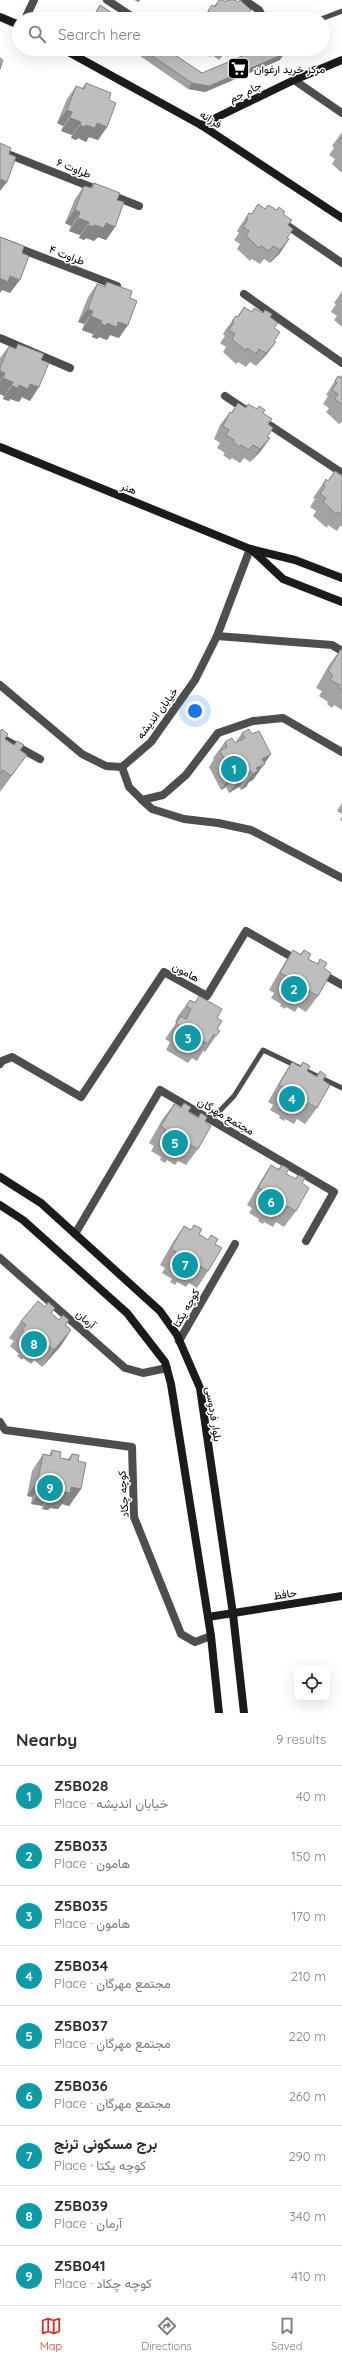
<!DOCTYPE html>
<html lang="en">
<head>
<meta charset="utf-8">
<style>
	:root { --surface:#fff; --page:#f2f2f3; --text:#2b2b33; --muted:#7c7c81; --line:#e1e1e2; --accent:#d93025 }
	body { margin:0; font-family:Quicksand,Vazirmatn,sans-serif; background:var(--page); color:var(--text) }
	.controls { position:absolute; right:12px; bottom:12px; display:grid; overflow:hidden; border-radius:8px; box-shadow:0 4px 16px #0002 }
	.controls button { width:36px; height:36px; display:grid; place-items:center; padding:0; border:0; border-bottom:1px solid var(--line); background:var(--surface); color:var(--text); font:20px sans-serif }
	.you { position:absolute; left:195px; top:711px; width:14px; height:14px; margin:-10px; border:3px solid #fff; border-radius:50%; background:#1a73e8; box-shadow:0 0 0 6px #1a73e833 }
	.badge { display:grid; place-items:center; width:26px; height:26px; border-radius:50%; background:var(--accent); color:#fff; font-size:13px; font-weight:700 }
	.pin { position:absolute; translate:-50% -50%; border:2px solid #fff; box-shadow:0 1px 4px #0006 }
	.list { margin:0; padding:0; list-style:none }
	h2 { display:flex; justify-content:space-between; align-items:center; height:52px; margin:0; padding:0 16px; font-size:17px }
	h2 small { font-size:13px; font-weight:400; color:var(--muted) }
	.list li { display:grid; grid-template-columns:26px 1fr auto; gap:12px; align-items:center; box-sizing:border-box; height:60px; padding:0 16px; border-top:1px solid var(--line) }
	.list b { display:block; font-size:15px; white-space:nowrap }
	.list p { margin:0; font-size:13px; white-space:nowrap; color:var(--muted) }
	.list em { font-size:13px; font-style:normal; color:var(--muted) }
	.icon { flex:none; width:22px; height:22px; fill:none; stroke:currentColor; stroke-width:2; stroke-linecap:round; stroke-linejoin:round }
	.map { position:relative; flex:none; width:342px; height:1713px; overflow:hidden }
	.search { position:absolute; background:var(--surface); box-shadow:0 4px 16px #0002; left:12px; right:12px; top:12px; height:44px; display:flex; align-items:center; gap:10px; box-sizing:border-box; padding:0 14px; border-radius:22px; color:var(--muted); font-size:15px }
	.sheet { height:592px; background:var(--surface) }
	nav { display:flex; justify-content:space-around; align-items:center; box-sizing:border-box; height:56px; border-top:1px solid var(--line); background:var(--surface); font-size:11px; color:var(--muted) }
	nav a { display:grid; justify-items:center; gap:2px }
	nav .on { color:var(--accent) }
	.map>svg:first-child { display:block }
</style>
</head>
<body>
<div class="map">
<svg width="342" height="1713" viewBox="0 0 342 1713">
	<rect width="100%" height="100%" fill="#fff"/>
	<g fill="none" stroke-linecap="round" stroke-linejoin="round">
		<g stroke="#4e4e4e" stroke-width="5">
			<polyline points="321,19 342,11"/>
			<polyline points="211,1120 234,1096 263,1050 342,1088"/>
		</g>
		<g stroke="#4e4e4e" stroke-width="8">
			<polyline points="107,0 136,19"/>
			<polyline points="244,0 259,10 264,19"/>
			<polyline points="25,19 34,0"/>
			<polyline points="294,80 342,113"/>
			<polyline points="0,151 139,206"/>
			<polyline points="285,224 342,263"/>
			<polyline points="0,241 117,286"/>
			<polyline points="244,294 342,363"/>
			<polyline points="0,338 70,368"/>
			<polyline points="225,396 246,410"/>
			<polyline points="259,418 342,473"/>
			<polyline points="217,636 332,645 342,651"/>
			<polyline points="0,685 82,754 106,766 122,767 151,742 195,680 217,636 250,549"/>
			<polyline points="0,737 40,759"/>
			<polyline points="122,767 129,787 142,800 163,795 186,775 218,733 253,721 283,718 342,752"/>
			<polyline points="142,800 152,809 184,819 218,823 251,830 342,878"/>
			<polyline points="319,972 342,985"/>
			<polyline points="0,1064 2,1061 12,1057 81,1097 164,972 207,996 246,931 299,961"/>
			<polyline points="75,1234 160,1090 334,1192 306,1241"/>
			<polyline points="0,1258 125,1368 143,1373 167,1368"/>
			<polyline points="179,1341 235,1244"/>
			<polyline points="0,1422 5,1430 132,1447 134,1517 181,1634 195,1642 211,1636"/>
		</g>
		<g stroke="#1b1b1b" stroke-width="8">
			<polyline points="0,17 19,25"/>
			<polyline points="63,49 201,125 342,218"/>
			<polyline points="201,125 294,80 342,60"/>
			<polyline points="0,447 250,549 295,560 342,578"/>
			<polyline points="251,549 283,579 342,602"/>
			<polyline points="0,1177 41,1203 160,1311 177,1335 200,1388 233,1614 244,1713"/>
			<polyline points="0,1205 23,1220 127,1313 165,1362 171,1384 211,1636 219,1713"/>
			<polyline points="208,1617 342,1596"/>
		</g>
	</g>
	<g fill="#a3a3a3">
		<polygon points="219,0 247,16 251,19 202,19 212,5 214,6"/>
		<polygon points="100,5 121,19 91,19"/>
		<polygon points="130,49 166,49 202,73 280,60 205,92 188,89"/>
		<polygon points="201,49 235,49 228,57 224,54 219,60 212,55 210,57"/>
		<polygon points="86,83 107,127 98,140 89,137 86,142 78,138 76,140 71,138 72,135 61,131 63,126 57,123 67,99 76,86 82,88"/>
		<polygon points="342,132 342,173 332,164 335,159 329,155 334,148 332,146"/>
		<polygon points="94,183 117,200 115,227 106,240 98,237 94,241 86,238 84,240 79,238 80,235 69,231 71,226 65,223 75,199 84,186 90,188"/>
		<polygon points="258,204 265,209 283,214 288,225 287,238 289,239 280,253 270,263 264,259 260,264 252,259 250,261 237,249 240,244 234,240 239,233 237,231 240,226 249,213 251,214"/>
		<polygon points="107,282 130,298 119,338 110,335 107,340 99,337 97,339 92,337 93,334 82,330 84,324 78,322 88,297 97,284 103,287"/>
		<polygon points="342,291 342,327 334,320 337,316 331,312 336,304 334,303"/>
		<polygon points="244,307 251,312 270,317 274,328 274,341 276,342 266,355 256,366 250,362 246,367 238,362 236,364 223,352 226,347 220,343 225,336 223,334 226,329 236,316 237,317"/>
		<polygon points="18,344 41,360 30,401 22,397 19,402 10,399 9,401 3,399 4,396 0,394 0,358 9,346 15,349"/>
		<polygon points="342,375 342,423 341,422 339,424 326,412 329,408 323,404 328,396 326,395 338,376 340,377"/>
		<polygon points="238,403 245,408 263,413 268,424 267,437 270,438 260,452 250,462 244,458 240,463 232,458 230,460 223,455 225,453 217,448 220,443 214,439 220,425 230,412 231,413"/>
		<polygon points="335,471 342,475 342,527 340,526 337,531 328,525 327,528 313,516 316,511 310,507 315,499 313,498 326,479 328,481"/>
		<polygon points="341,649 342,649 342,710 334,705 332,708 327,704 328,702 319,696 322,691 316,688 329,665"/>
		<polygon points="0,731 5,739 20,750 15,771 0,792"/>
		<polygon points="242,733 252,734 271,754 253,780 249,782 246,787 241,790 239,787 229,793 226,787 221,790 209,767 214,759 213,758 225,742 235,743"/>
		<polygon points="342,803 342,814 337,811"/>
		<polygon points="342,816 342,821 340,820"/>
		<polygon points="293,950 300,954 304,950 308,959 317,964 320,959 324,968 318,996 306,1012 298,1007 295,1012 286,1007 285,1009 280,1006 281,1004 271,998 274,993 269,990 282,967"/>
		<polygon points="199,996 217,1018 216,1036 205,1052 203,1051 197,1061 192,1058 188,1063 166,1050 170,1042 165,1039 176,1023 175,1022 178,1016 190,1000 195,1002"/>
		<polygon points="292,1062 299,1066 303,1062 307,1071 316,1076 320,1071 323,1080 317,1108 305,1124 297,1119 294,1124 285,1119 284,1121 279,1118 280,1116 270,1110 273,1105 268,1102 281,1079"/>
		<polygon points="184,1103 188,1112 198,1118 201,1113 205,1122 198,1149 186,1165 178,1161 175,1165 167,1160 165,1163 160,1160 161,1157 151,1151 154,1146 149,1143 162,1120 174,1104 180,1108"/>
		<polygon points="271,1165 278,1169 282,1165 286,1174 295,1179 298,1175 302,1183 296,1211 284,1227 276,1222 273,1227 264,1222 263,1224 258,1221 259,1219 249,1213 252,1208 247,1205 260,1182"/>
		<polygon points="194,1225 199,1234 208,1240 211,1235 215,1244 208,1271 197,1288 189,1283 186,1287 177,1282 175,1285 170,1282 172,1279 162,1273 165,1268 160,1265 173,1242 184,1226 191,1230"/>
		<polygon points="45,1307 55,1308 51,1313 59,1320 69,1320 66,1325 71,1330 60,1347 42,1367 34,1360 31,1364 23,1358 22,1360 17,1356 19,1354 10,1346 14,1341 9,1338 21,1321"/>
		<polygon points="52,1450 60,1458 68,1459 72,1454 78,1461 81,1489 69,1506 62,1504 58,1509 50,1508 48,1510 42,1509 43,1506 31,1504 32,1497 27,1496 32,1471 43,1454 49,1455"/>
	</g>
	<g fill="#858585">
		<polygon points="134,0 140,0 139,2"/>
		<polygon points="284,54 280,60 205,92 188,89 192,83"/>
		<polygon points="67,110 72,112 63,126 57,123"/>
		<polygon points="70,118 81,122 72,135 61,131"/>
		<polygon points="97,123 107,127 98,140 89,137 86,142 78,138 76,140 71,138 80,125"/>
		<polygon points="0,179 7,182 0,191"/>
		<polygon points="75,210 80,212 71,226 65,223"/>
		<polygon points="78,218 89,222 80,235 69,231"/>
		<polygon points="106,223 115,227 106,240 98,237 94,241 86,238 84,240 79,238 88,225"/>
		<polygon points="289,239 280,253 270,263 280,250"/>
		<polygon points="10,276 20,280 10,293 2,290 0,293 0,278"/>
		<polygon points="88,309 93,311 84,324 78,322"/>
		<polygon points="91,316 102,321 93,334 82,330"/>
		<polygon points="118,322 128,325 119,338 110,335 107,340 99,337 97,339 92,337 101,323"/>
		<polygon points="276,342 266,355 256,366 266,353"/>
		<polygon points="0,371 5,373 0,380"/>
		<polygon points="3,378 13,382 4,396 0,394 0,382"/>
		<polygon points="30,384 39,387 30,401 22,397 19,402 10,399 9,401 3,399 12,386"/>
		<polygon points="270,438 260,452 250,462 260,449"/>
		<polygon points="271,754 253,780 249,782 246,787 241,790 262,759"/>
		<polygon points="27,755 15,771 0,792 11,776"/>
		<polygon points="238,771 226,787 221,790 232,774"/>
		<polygon points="251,771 239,787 229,793 241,776"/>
		<polygon points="71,1330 60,1347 42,1367 54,1350"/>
		<polygon points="46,1344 31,1364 42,1348"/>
		<polygon points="38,1480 44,1481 32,1497 27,1496"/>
		<polygon points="43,1487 54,1489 43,1506 31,1504"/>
		<polygon points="71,1487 81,1489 69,1506 62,1504 58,1509 50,1508 48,1510 42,1509 54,1492"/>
	</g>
	<g fill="#bebebe" stroke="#858585">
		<polygon points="219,0 223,0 226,2 227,0 235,0 238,2 240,0 251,10 247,16 251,19 207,19 211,13 208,11 212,5 215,7"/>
		<polygon points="100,5 121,19 98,19 94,16"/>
		<polygon points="142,49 166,49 202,73 259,49 282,49 284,54 209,86 192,83"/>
		<polygon points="0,58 3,60 0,69"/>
		<polygon points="86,83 111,93 109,100 116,103 107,127 97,123 95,128 86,125 85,127 80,125 81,122 70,118 72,112 67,110 76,86 84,89"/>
		<polygon points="342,137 342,144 339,142"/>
		<polygon points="0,143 11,148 9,154 16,157 7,182 0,179"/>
		<polygon points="94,183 120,193 117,200 124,202 115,227 106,223 104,228 94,225 93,227 88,225 89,222 78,218 80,212 75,210 84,186 92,188"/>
		<polygon points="258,204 265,209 268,205 277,210 279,207 285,212 283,214 292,220 288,225 293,229 287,238 289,239 280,250 273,246 269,251 261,246 259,248 246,236 249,231 243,227 248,219 246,218 249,213 252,214"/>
		<polygon points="0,237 24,246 22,253 29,256 20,280 10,276 8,282 0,278"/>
		<polygon points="107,282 132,291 130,298 137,301 128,325 118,322 117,327 107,323 106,326 101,323 102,321 91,316 93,311 88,309 97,284 105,287"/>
		<polygon points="244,307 252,312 254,308 263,313 265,310 272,314 270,317 278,323 274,328 280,332 274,341 276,342 266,353 259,349 256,354 247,348 246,351 232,339 235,334 229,330 234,322 232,321 236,316 238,317"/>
		<polygon points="18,344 44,354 41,360 49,363 39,387 30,384 28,389 19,385 18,388 12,386 13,382 3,378 5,373 0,371 0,368 9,346 16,349"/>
		<polygon points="338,376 341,378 342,376 342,405 335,399 338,394 332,390 337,383 335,381"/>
		<polygon points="238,403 246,408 248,404 257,409 259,406 265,410 263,413 272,419 268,424 273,428 267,437 270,438 260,449 253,445 249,450 241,445 240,447 233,442 234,440 226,435 229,430 223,426 230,412 232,413"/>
		<polygon points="335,471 342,476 342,515 338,512 336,514 323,502 326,498 320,494 325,486 323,485 326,479 328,481"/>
		<polygon points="341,649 342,649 342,690 338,688 340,685 330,680 333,675 328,671"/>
		<polygon points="2,729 8,734 5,739 14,745 17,741 24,745 20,750 27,755 11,776 3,770 0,774 0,731"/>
		<polygon points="249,729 252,734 259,731 271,754 262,759 265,764 256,768 258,771 252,774 251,771 241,776 238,771 232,774 220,751 227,747 225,742 232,738 235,743 245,738 242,733"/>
		<polygon points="293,950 301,955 304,950 311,954 308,959 318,964 320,959 327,963 324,968 331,973 318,996 309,991 306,995 298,991 296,993 291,990 293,987 283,982 286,976 280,973"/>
		<polygon points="199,996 222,1009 217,1018 222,1021 217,1029 220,1031 216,1036 214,1034 208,1044 203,1041 200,1046 177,1033 181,1026 176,1023 181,1016 186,1019 191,1009 186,1006 190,1000 195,1003"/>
		<polygon points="292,1062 300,1067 303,1062 310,1066 307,1071 317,1077 320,1071 326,1075 323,1080 330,1085 317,1108 308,1103 305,1107 297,1103 295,1105 290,1102 292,1099 282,1094 285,1088 279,1085"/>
		<polygon points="184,1103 191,1107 188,1112 198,1118 201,1113 207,1117 205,1122 211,1126 198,1149 189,1144 186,1149 178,1144 177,1146 171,1143 173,1141 163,1135 166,1130 161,1126 174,1104 181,1108"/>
		<polygon points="271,1165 279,1170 282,1165 289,1169 286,1174 296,1179 298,1175 305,1178 302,1183 309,1188 296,1211 287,1206 284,1210 276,1206 274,1208 269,1205 271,1202 260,1197 264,1191 258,1188"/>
		<polygon points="194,1225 202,1229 199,1234 208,1240 211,1235 218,1239 215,1244 222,1248 208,1271 200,1266 197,1271 188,1266 187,1268 182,1265 183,1262 173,1257 176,1252 171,1249 184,1226 191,1230"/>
		<polygon points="38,1301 45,1307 48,1302 55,1308 51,1313 59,1320 63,1315 69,1320 65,1325 71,1330 54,1350 46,1344 42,1348 35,1342 33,1344 28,1340 30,1337 22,1330 26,1325 21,1321"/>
		<polygon points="52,1450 61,1452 60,1458 70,1460 72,1454 79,1455 78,1461 86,1463 81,1489 71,1487 70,1493 60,1491 60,1494 54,1492 54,1489 43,1487 44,1481 38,1480 43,1454 51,1456"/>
	</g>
	<defs>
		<symbol id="supermarket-square" viewBox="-11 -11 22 22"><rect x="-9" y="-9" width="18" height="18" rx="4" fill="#000" stroke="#fff"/><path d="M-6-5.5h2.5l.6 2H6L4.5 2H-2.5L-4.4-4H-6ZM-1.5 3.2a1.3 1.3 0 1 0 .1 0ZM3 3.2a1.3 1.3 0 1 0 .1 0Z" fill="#fff"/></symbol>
	</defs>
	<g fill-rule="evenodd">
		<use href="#supermarket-square" x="226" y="56" width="25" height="25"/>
	</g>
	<g text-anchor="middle" stroke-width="3" stroke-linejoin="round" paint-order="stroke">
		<g font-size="11" fill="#000" stroke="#fff" text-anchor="start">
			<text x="254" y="73">مرکز خرید ارغوان</text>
		</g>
		<g font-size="11" fill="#000" stroke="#fff">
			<text transform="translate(245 92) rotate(-26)" y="4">جام جم</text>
			<text transform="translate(211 119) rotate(32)" y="4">فرزانه</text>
			<text transform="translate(74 168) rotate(22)" y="4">طراوت ۶</text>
			<text transform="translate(67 255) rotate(21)" y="4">طراوت ۴</text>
			<text transform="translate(129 488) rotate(22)" y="4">هنر</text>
			<text transform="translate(157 713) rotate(-53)" y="4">خیابان اندیشه</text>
			<text transform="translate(186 972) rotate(28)" y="4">هامون</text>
			<text transform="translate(226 1116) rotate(30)" y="4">مجتمع مهرگان</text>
			<text transform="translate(186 1308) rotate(-60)" y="4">کوچه یکتا</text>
			<text transform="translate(86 1319) rotate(41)" y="4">آرمان</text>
			<text transform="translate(214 1414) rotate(81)" y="4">بلوار فردوسی</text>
			<text transform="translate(123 1494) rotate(-94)" y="4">کوچه چکاد</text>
			<text transform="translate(285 1594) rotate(-9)" y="4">حافظ</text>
		</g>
	</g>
</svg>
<div class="controls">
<button><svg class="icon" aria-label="locate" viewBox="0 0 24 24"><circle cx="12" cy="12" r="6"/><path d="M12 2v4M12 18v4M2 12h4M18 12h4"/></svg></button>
</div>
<div class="you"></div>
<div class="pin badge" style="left:234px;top:769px;background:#0f9aa8">1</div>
<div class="pin badge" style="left:294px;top:989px;background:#0f9aa8">2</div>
<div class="pin badge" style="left:188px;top:1038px;background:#0f9aa8">3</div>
<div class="pin badge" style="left:292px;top:1099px;background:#0f9aa8">4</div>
<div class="pin badge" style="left:175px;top:1143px;background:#0f9aa8">5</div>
<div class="pin badge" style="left:271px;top:1202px;background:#0f9aa8">6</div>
<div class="pin badge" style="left:185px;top:1265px;background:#0f9aa8">7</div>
<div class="pin badge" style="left:34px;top:1344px;background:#0f9aa8">8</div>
<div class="pin badge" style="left:50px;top:1488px;background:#0f9aa8">9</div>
<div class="search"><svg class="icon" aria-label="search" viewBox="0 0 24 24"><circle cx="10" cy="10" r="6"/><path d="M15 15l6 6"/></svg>Search here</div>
</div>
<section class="sheet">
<h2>Nearby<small>9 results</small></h2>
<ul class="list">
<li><span class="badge" style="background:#0f9aa8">1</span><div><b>Z5B028</b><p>Place · خیابان اندیشه</p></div><em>40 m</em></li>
<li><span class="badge" style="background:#0f9aa8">2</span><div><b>Z5B033</b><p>Place · هامون</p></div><em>150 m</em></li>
<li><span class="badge" style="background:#0f9aa8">3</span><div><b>Z5B035</b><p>Place · هامون</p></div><em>170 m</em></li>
<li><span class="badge" style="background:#0f9aa8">4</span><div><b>Z5B034</b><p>Place · مجتمع مهرگان</p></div><em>210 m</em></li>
<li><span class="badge" style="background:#0f9aa8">5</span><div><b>Z5B037</b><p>Place · مجتمع مهرگان</p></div><em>220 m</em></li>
<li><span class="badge" style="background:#0f9aa8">6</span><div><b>Z5B036</b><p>Place · مجتمع مهرگان</p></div><em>260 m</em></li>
<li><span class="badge" style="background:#0f9aa8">7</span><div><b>برج مسکونی ترنج</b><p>Place · کوچه یکتا</p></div><em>290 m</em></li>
<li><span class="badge" style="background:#0f9aa8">8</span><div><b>Z5B039</b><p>Place · آرمان</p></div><em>340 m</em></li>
<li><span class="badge" style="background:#0f9aa8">9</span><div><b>Z5B041</b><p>Place · کوچه چکاد</p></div><em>410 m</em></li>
</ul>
</section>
<nav>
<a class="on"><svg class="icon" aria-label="map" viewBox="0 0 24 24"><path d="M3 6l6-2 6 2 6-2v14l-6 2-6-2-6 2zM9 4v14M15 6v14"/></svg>Map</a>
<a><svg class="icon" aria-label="directions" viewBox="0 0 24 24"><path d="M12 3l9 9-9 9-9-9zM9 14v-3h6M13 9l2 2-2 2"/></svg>Directions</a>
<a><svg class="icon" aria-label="saved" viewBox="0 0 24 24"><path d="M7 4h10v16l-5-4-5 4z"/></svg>Saved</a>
</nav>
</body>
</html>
